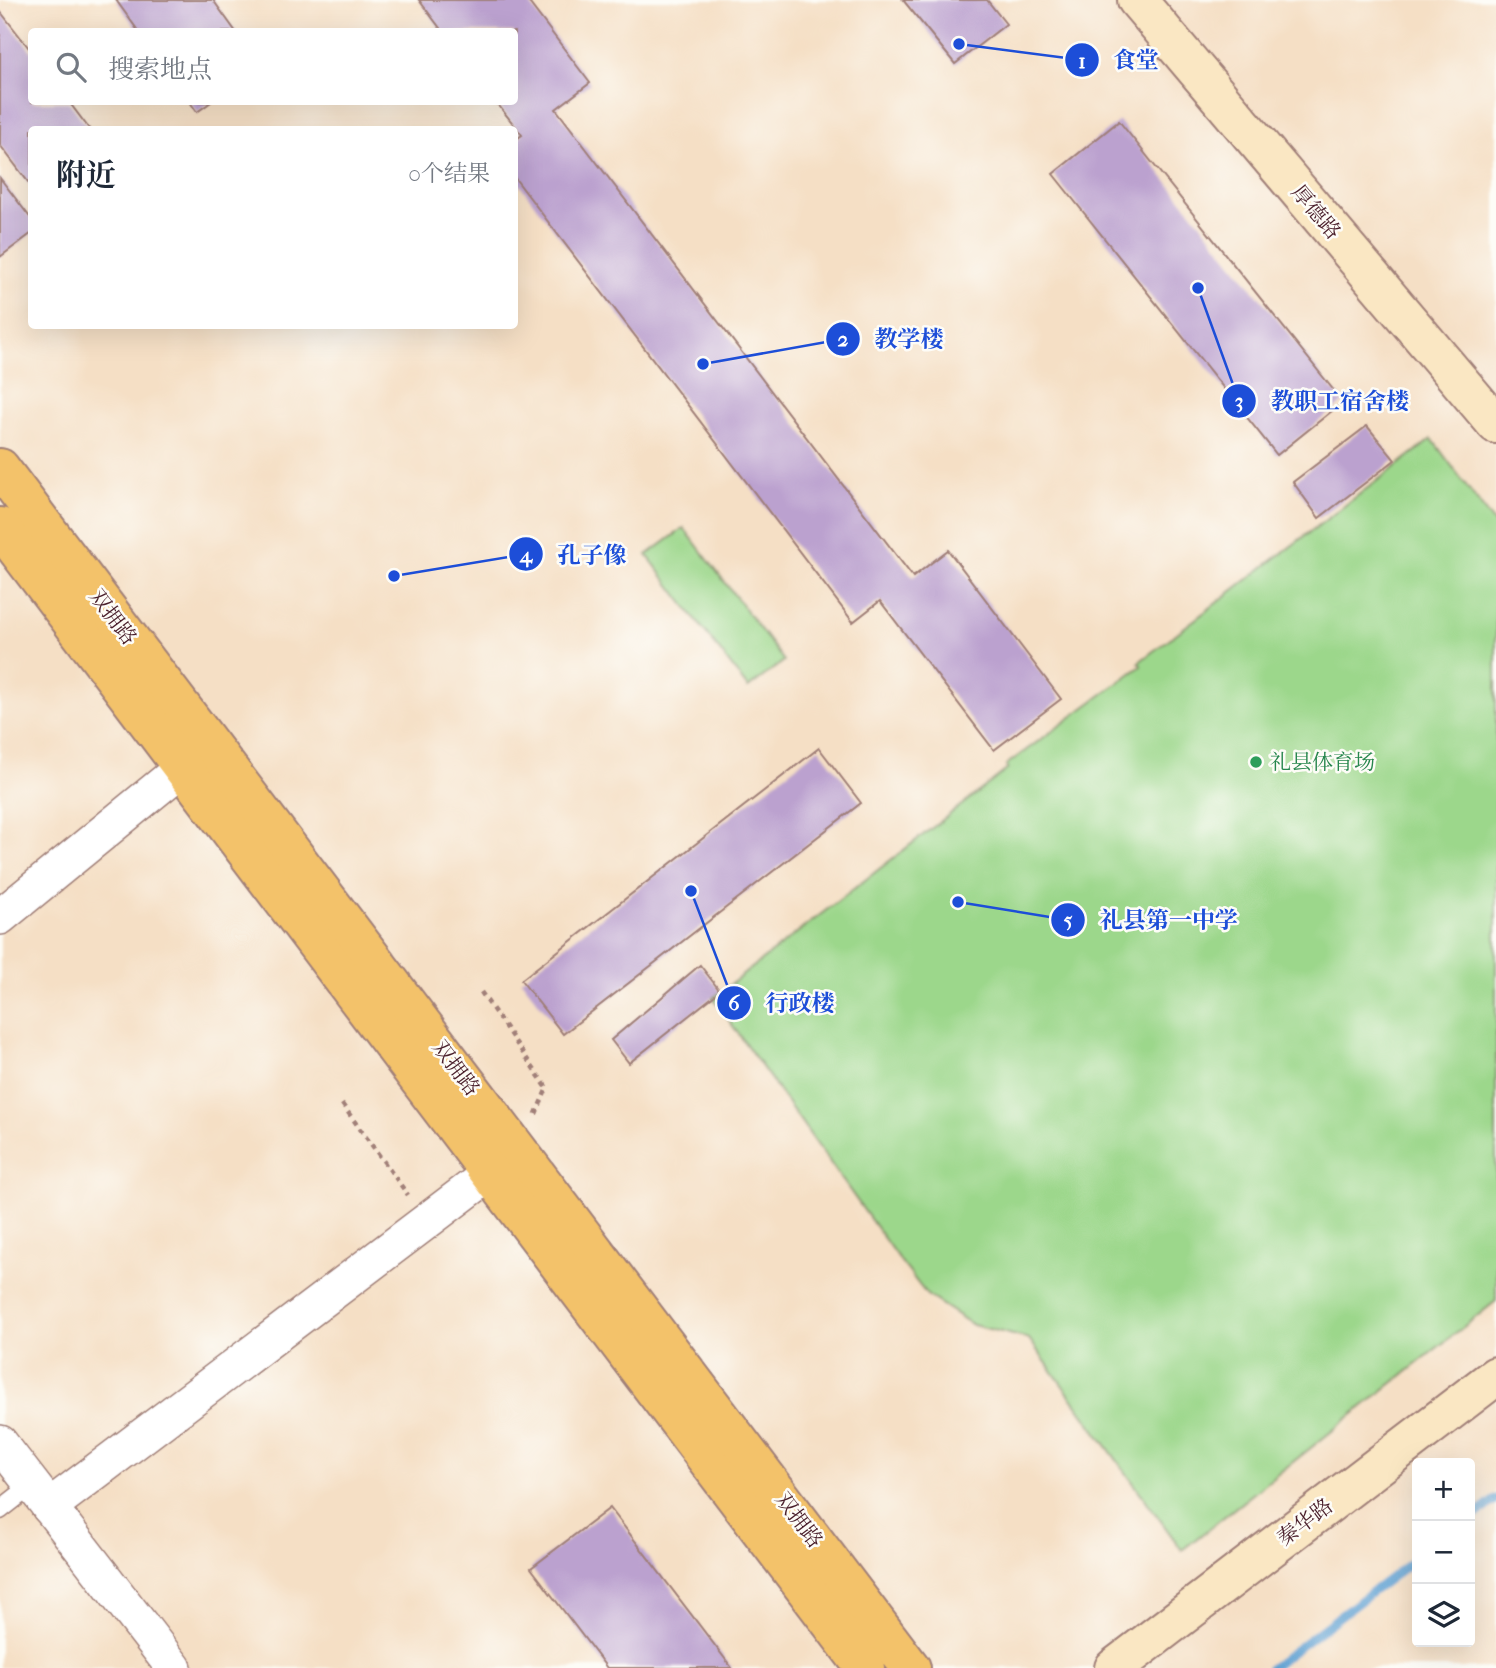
<!DOCTYPE html>
<html lang="zh">
<head>
<meta charset="utf-8">
<style>
	:root { --surface:#fff; --page:#f6f6f7; --text:#1f2937; --muted:#747a83; --line:#e0e1e3 }
	body { margin:0; font-family:"IM FELL French Canon","Noto Serif SC",serif; background:var(--page); color:var(--text) }
	.controls { position:absolute; right:21px; bottom:21px; display:grid; overflow:hidden; border-radius:7px; box-shadow:0 7px 28px #0002 }
	.controls button { width:63px; height:63px; display:grid; place-items:center; padding:0; border:0; border-bottom:2px solid var(--line); background:var(--surface); color:var(--text); font:35px sans-serif }
	.list { margin:0; padding:0; list-style:none }
	h2 { display:flex; justify-content:space-between; align-items:center; height:91px; margin:0; padding:0 28px; font-size:30px }
	h2 small { font-size:23px; font-weight:400; color:var(--muted) }
	.icon { flex:none; width:38px; height:38px; fill:none; stroke:currentColor; stroke-width:2; stroke-linecap:round; stroke-linejoin:round }
	.map { position:relative; flex:none; width:1496px; height:1668px; overflow:hidden }
	.search { position:absolute; background:var(--surface); box-shadow:0 7px 28px #0002; left:28px; top:28px; width:490px; height:77px; display:flex; align-items:center; gap:18px; box-sizing:border-box; padding:0 24px; border-radius:7px; color:var(--muted); font-size:26px }
	.panel { position:absolute; background:var(--surface); box-shadow:0 7px 28px #0002; left:28px; top:126px; width:490px; height:203px; border-radius:7px }
	.map>svg:first-child { display:block }
</style>
</head>
<body>
<div class="map">
<svg width="1496" height="1668" viewBox="0 0 1496 1668">
	<rect width="100%" height="100%" fill="#fdfcf7"/>
	<filter id="ink" filterUnits="userSpaceOnUse"><feTurbulence type="fractalNoise" baseFrequency=".0143" numOctaves="2"/><feDisplacementMap in="SourceGraphic" scale="14" xChannelSelector="R" yChannelSelector="G"/><feConvolveMatrix kernelMatrix="1 2 1 2 8 2 1 2 1" color-interpolation-filters="sRGB"/></filter>
	<filter id="wash" filterUnits="userSpaceOnUse"><feTurbulence type="fractalNoise" baseFrequency=".00686" numOctaves="4" result="noise"/><feDisplacementMap in="SourceGraphic" scale="28" xChannelSelector="R" yChannelSelector="G"/><feGaussianBlur stdDeviation="1.57" result="paint"/><feColorMatrix in="noise" values="0 0 0 0 0 0 0 0 0 0 0 0 0 0 0 0 0 1.4 0 .05"/><feComposite in="paint" operator="in"/></filter>
	<g filter="url(#wash)">
		<rect width="100%" height="100%" fill="#f5dfc5"/>
		<g fill="#9cd78b" stroke="#737b5b" stroke-width="2">
			<polygon points="1432,439 1496,526 1496,1301 1182,1550 1029,1339 973,1325 927,1295 895,1254 713,998 1008,769 1006,765 1130,674 1141,666 1139,662"/>
			<polygon points="684,528 784,661 748,688 647,555"/>
		</g>
		<g fill="none" stroke-linecap="round" stroke-linejoin="round">
			<g stroke="#5fa0d2" stroke-width="9">
				<polyline points="1470,1519 1496,1499"/>
				<polyline points="1271,1668 1417,1558"/>
			</g>
		</g>
		<g id="blocks">
			<g fill="#bba1cf">
				<polygon points="116,0 213,0 236,32 139,32"/>
				<polygon points="419,0 527,0 590,83 556,109 913,577 948,550 1061,699 994,750 880,601 853,622 514,177 514,141 522,135 496,102 514,102 514,32 443,32"/>
				<polygon points="903,0 987,0 1006,24 955,64"/>
				<polygon points="0,11 32,52 32,102 69,102 90,130 32,130 32,187 0,145"/>
				<polygon points="190,102 211,102 197,112"/>
				<polygon points="1119,121 1343,402 1277,455 1053,174"/>
				<polygon points="0,178 32,220 32,233 0,257"/>
				<polygon points="1367,426 1395,460 1319,518 1293,482"/>
				<polygon points="819,748 861,803 563,1034 521,980"/>
				<polygon points="700,965 720,991 629,1063 611,1040"/>
				<polygon points="610,1508 732,1668 607,1668 531,1568"/>
			</g>
		</g>
	</g>
	<g filter="url(#ink)">
		<use href="#blocks" fill-opacity="0" stroke="#a07f78" stroke-width="2"/>
		<g fill="none" stroke-linecap="round" stroke-linejoin="round">
			<defs>
				<polyline id="lane" points="0,1510 32,1485"/>
				<g id="street">
					<polyline points="0,917 181,769"/>
					<polyline points="0,1443 174,1668"/>
					<polyline points="49,1507 489,1174"/>
				</g>
				<g id="secondary">
					<polyline points="1137,0 1496,424"/>
					<polyline points="1114,1668 1496,1376"/>
				</g>
				<g id="highway">
					<polyline points="0,468 911,1668"/>
					<polyline points="0,527 865,1668"/>
				</g>
			</defs>
			<use href="#lane" stroke="#a07f78" stroke-width="21"/>
			<use href="#street" stroke="#a07f78" stroke-width="38"/>
			<use href="#secondary" stroke="#a07f78" stroke-width="42"/>
			<use href="#highway" stroke="#a07f78" stroke-width="42"/>
			<g stroke="#a07f78" stroke-width="4.5" stroke-dasharray="5 5" stroke-linecap="butt">
				<polyline points="481,992 547,1088 535,1116"/>
				<polyline points="342,1104 408,1195"/>
			</g>
			<use href="#lane" stroke="#fff" stroke-width="18"/>
			<use href="#street" stroke="#fff" stroke-width="35"/>
			<use href="#secondary" stroke="#fae7c3" stroke-width="38"/>
			<use href="#highway" stroke="#f3c26a" stroke-width="38"/>
		</g>
	</g>
	<circle fill="#2e9e5b" stroke="#fdfcf7" stroke-width="2.5" cx="1256" cy="762" r="7"/>
	<g text-anchor="middle" stroke-width="5" stroke-linejoin="round" paint-order="stroke">
		<g font-size="21" fill="#4a1f2b" stroke="#fdfcf7">
			<text transform="translate(1316 212) rotate(50)" y="7">厚德路</text>
			<text transform="translate(113 617) rotate(53)" y="7">双拥路</text>
			<text transform="translate(456 1068) rotate(53)" y="7">双拥路</text>
			<text transform="translate(799 1520) rotate(53)" y="7">双拥路</text>
			<text transform="translate(1305 1522) rotate(-37)" y="7">秦华路</text>
		</g>
		<g font-size="21" fill="#27864d" stroke="#fdfcf7" text-anchor="start">
			<text x="1270" y="769">礼县体育场</text>
		</g>
	</g>
	<path fill="none" stroke="#1d4ed8" stroke-width="2.5" d="M959 44L1082 60M703 364L843 339M1198 288L1239 401M394 576L526 554M958 902L1068 920M691 891L734 1003"/>
	<g fill="#1d4ed8" stroke="#fdfcf7" stroke-width="2.5">
		<circle cx="959" cy="44" r="7"/>
		<circle cx="703" cy="364" r="7"/>
		<circle cx="1198" cy="288" r="7"/>
		<circle cx="394" cy="576" r="7"/>
		<circle cx="958" cy="902" r="7"/>
		<circle cx="691" cy="891" r="7"/>
		<circle cx="1082" cy="60" r="18"/>
		<circle cx="843" cy="339" r="18"/>
		<circle cx="1239" cy="401" r="18"/>
		<circle cx="526" cy="554" r="18"/>
		<circle cx="1068" cy="920" r="18"/>
		<circle cx="734" cy="1003" r="18"/>
	</g>
	<g font-size="21" text-anchor="middle" font-weight="bold" fill="#fff">
		<text x="1082" y="68">1</text>
		<text x="843" y="346">2</text>
		<text x="1239" y="408">3</text>
		<text x="526" y="562">4</text>
		<text x="1068" y="927">5</text>
		<text x="734" y="1010">6</text>
	</g>
	<g font-size="23" text-anchor="middle" font-weight="bold" fill="#1d4ed8" stroke="#fdfcf7" stroke-width="5" stroke-linejoin="round" paint-order="stroke">
		<text x="1136" y="68">食堂</text>
		<text x="909" y="347">教学楼</text>
		<text x="1340" y="409">教职工宿舍楼</text>
		<text x="592" y="563">孔子像</text>
		<text x="1169" y="928">礼县第一中学</text>
		<text x="800" y="1011">行政楼</text>
	</g>
</svg>
<div class="controls">
<button>+</button>
<button>−</button>
<button><svg class="icon" aria-label="layers" viewBox="0 0 24 24"><path d="M12 4l9 5-9 5-9-5zM3 14l9 5 9-5"/></svg></button>
</div>
<div class="search"><svg class="icon" aria-label="search" viewBox="0 0 24 24"><circle cx="10" cy="10" r="6"/><path d="M15 15l6 6"/></svg>搜索地点</div>
<section class="panel">
<h2>附近<small>0个结果</small></h2>
<ul class="list">
</ul>
</section>
</div>
</body>
</html>
